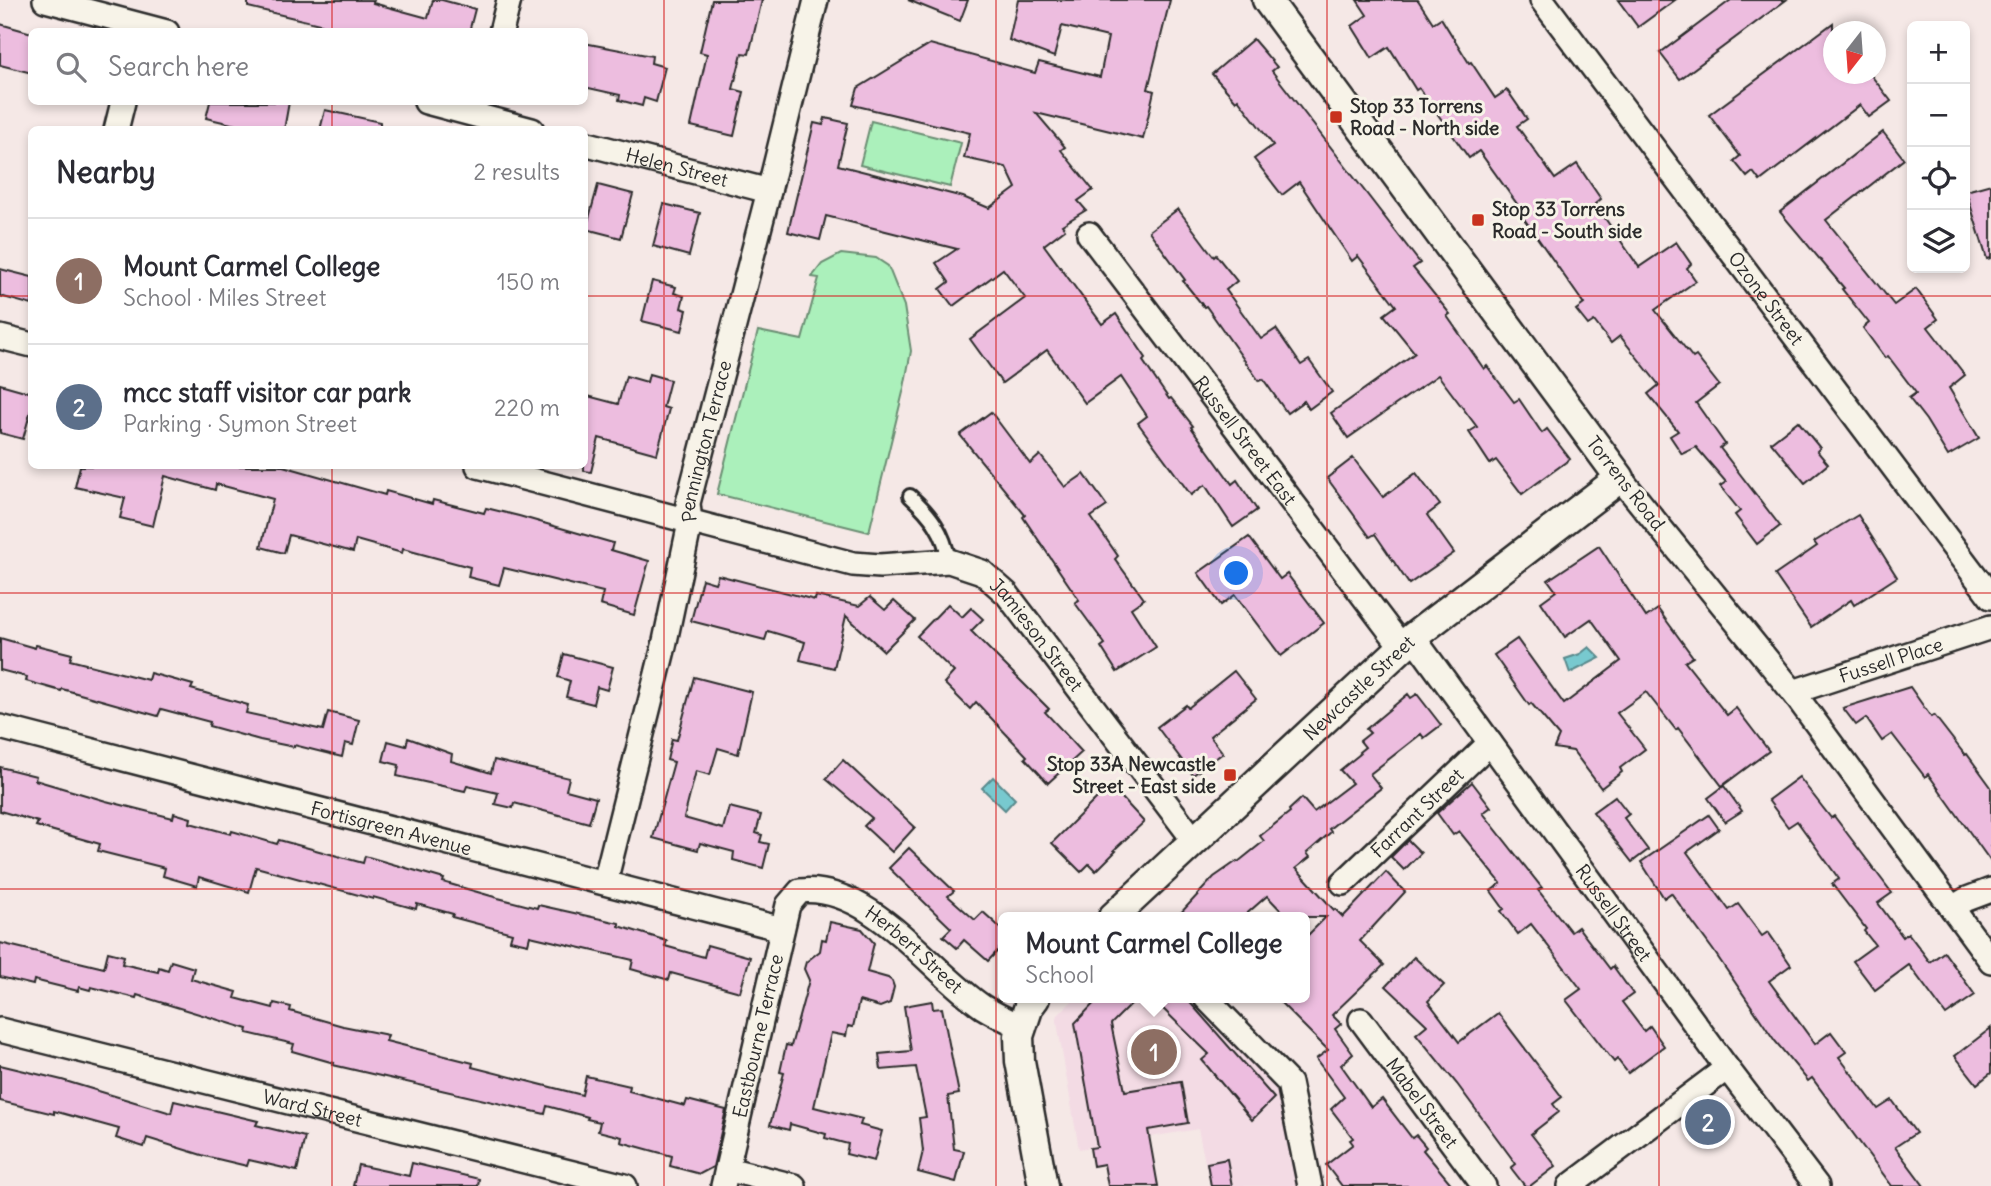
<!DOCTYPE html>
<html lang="en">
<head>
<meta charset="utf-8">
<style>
	:root { --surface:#fff; --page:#f7f7f7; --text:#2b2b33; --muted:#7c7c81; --line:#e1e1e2; --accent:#1a73e8 }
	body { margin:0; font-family:Delius,sans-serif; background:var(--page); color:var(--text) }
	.controls { position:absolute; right:21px; top:21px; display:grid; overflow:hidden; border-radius:10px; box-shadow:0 4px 10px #0003 }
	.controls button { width:63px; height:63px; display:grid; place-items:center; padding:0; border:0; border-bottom:2px solid var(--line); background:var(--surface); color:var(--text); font:35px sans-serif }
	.compass { position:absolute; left:1823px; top:21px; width:63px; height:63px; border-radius:50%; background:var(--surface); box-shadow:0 4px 10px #0003; rotate:197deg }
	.you { position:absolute; left:1237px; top:574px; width:24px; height:24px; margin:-18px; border:5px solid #fff; border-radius:50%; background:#1a73e8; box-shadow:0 0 0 10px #1a73e833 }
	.badge { display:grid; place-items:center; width:46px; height:46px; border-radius:50%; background:var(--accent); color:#fff; font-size:23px; font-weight:700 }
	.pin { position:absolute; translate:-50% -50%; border:4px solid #fff; box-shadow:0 2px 7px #0006 }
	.popup { position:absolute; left:998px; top:912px; width:312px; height:91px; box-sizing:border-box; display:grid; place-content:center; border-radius:10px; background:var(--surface); filter:drop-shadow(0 2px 5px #0005); font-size:23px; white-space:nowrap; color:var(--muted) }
	.popup b { font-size:26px; color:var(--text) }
	.popup::after { content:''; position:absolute; left:50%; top:100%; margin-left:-14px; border:14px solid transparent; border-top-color:var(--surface) }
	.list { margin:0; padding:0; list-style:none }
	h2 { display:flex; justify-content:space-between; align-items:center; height:91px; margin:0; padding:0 28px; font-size:30px }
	h2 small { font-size:23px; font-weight:400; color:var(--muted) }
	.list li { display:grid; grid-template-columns:46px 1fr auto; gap:21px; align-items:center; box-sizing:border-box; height:126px; padding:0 28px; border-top:2px solid var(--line) }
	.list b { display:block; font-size:26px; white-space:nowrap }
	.list p { margin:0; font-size:23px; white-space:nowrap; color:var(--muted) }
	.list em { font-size:23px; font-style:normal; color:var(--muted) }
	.icon { flex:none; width:38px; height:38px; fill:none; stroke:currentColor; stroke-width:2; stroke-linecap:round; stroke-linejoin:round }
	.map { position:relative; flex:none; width:1991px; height:1186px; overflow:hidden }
	.search { position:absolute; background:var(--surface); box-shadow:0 4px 10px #0003; left:28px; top:28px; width:560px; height:77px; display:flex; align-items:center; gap:18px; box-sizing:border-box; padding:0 24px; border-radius:10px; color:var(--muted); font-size:26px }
	.panel { position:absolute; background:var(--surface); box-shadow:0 4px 10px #0003; left:28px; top:126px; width:560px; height:343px; border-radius:10px }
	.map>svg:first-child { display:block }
</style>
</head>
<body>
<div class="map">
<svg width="1991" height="1186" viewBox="0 0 1991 1186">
	<rect width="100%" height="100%" fill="#f5e8e6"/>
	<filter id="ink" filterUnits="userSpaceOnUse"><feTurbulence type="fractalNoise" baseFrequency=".0143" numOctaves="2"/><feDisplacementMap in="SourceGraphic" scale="14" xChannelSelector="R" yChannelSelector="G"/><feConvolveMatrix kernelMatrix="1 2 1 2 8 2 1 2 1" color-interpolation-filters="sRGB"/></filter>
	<g filter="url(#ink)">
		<polygon fill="#f3dbe4" points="1075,998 1196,998 1279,1087 1300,1186 1210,1186 1198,1129 1079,1149 1056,1017"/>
		<g fill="#abf0bb" stroke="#6b8e73" stroke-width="2">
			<polygon points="871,121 961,143 950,187 860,165"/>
			<polygon points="841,254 876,258 888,266 904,306 911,351 904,388 869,532 717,494 758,331 802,340 819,278 812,277 822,264"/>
		</g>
		<g fill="#78c9cf" stroke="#598a8d" stroke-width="2">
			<polygon points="1589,647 1600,658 1570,673 1565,659 1580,654"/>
			<polygon points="993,777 1015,799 1005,810 982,788"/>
		</g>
		<g fill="#edbddf" stroke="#2b2b2b" stroke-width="2">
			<polygon points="248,0 374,0 373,3 428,18 433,0 442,0 475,9 469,32 353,32 248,7"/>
			<polygon points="712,0 762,0 749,54 742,53 733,89 744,92 734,136 691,126 707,54 700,52"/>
			<polygon points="908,0 968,0 960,21"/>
			<polygon points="1018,0 1170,0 1148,89 1154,91 1143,139 1036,113 1065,147 1061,150 1093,190 1078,201 1086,210 1062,225 1065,229 1044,245 1102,324 1116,314 1146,358 1143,361 1169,399 1171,398 1193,426 1191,427 1232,484 1237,480 1257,510 1233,527 1205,485 1191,495 1138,423 1147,416 1121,377 1085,403 1047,350 1002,383 970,339 1025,298 1003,269 953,306 940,289 949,282 936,263 957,249 826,216 820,240 788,232 814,123 823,125 825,118 848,123 838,165 963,197 989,208 1016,188 1006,167 964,158 970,133 853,105 858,88 930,44 1035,73 1039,62 1100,77 1108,37 1062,26 1054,57 1009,40"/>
			<polygon points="1357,0 1418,0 1433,23 1441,18 1469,63 1471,62 1495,98 1507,90 1527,119 1517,126 1555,179 1577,164 1601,199 1595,204 1639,267 1676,242 1691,264 1687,268 1696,281 1655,310 1693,358 1696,356 1719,385 1696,403 1725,444 1720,448 1780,526 1757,544 1735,515 1740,511 1720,486 1726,482 1696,447 1682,454 1670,436 1678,431 1648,394 1659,385 1620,336 1611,343 1594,321 1588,325 1576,310 1584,304 1515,206 1517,204 1479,151 1469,158 1419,88 1416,90 1389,47 1372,58 1352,26 1367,15"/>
			<polygon points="1618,0 1675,0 1638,27"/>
			<polygon points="1731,0 1786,0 1680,79 1660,53"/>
			<polygon points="1833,23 1833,74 1870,74 1891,101 1869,117 1860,105 1760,181 1753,172 1747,177 1734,161 1740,156 1709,115"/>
			<polygon points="0,24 32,33 32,73 0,65"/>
			<polygon points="1253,39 1277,67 1272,71 1420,263 1413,268 1450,314 1447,316 1484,369 1487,366 1514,402 1519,399 1542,433 1547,429 1570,459 1522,494 1496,460 1490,464 1469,432 1477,427 1438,375 1348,438 1331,413 1415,353 1384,315 1396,306 1358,256 1352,261 1299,182 1282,195 1254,159 1273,145 1238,99 1236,101 1212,74"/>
			<polygon points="584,43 652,56 651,63 665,67 656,102 644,98 642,106 619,100 620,95 584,87"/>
			<polygon points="210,102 289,102 284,130 257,130 206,118"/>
			<polygon points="325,110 380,122 380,130 320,130"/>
			<polygon points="1883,132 1904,159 1826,220 1894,305 1916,289 1938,319 1928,327 1965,375 1949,388 1979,438 1948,456 1926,420 1909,398 1916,393 1888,356 1885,358 1863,328 1869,323 1842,289 1844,288 1780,212"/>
			<polygon points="1991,184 1991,258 1987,259 1966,191"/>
			<polygon points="598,185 633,194 621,238 586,229"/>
			<polygon points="664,204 700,213 689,256 653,246"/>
			<polygon points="1178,209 1214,257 1216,255 1237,281 1226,290 1261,339 1276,329 1301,365 1309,360 1332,392 1309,409 1304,401 1287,413 1263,379 1259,381 1206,306 1204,307 1183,281 1185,280 1149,231"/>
			<polygon points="0,269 32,277 32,305 0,296"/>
			<polygon points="652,281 676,287 674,293 684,296 681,308 687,310 682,331 642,321"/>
			<polygon points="649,374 670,380 663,407 669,409 657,454 599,438 591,472 584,471 584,395 618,404 626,376 647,382"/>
			<polygon points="0,384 32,393 32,406 23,439 0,433"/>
			<polygon points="991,412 1030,464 1040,455 1065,487 1084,474 1107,506 1091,517 1118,556 1115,559 1144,599 1131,608 1156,647 1117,672 1101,647 1105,644 1075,603 1079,600 1023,517 1025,515 960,435"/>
			<polygon points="1798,421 1820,448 1817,451 1828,464 1805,483 1771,442"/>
			<polygon points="1353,458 1383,497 1416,473 1440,505 1427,515 1454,553 1409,584 1375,534 1370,537 1327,478"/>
			<polygon points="80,466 283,466 385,495 386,491 432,504 433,500 484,513 486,508 519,516 613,543 611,550 649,561 634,615 600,605 603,592 504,568 499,585 468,577 470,567 403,549 402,553 356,540 353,552 289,535 284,553 261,547 273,499 216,484 215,490 165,476 153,526 120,518 125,498 75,487"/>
			<polygon points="1858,515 1897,577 1854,605 1851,600 1811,627 1775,575 1817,546 1814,542"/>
			<polygon points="1249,537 1280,579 1287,574 1324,623 1281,656 1235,595 1221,605 1198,573"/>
			<polygon points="1599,546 1646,617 1658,609 1693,657 1685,662 1727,715 1736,708 1769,751 1722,786 1678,728 1676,730 1646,692 1617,713 1645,749 1620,768 1622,772 1601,788 1573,751 1554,748 1559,736 1531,703 1529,705 1494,655 1517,639 1564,704 1621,661 1591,619 1565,637 1541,602 1556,591 1548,580"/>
			<polygon points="718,575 815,600 816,596 859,606 870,597 885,610 894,601 915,620 884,651 846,616 834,668 800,660 805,642 768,631 765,640 691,621 702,579 715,583"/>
			<polygon points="948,604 962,617 971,608 983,619 971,631 1049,709 1045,712 1082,752 1048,783 1025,758 1027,756 976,702 970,709 944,683 954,672 917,636"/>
			<polygon points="0,638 35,648 36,645 72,654 70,660 148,680 150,673 193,685 191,689 248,705 246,713 323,730 328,712 359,720 353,745 345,743 342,757 294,745 294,747 260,740 209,726 210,722 161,709 158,716 62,689 61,691 26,681 27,677 0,670"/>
			<polygon points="564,654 613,667 607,690 597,687 593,704 566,697 570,681 558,677"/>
			<polygon points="1234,671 1256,699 1210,736 1223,753 1193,775 1157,727 1186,705 1188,708"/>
			<polygon points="694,677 752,692 738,754 718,748 710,775 696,771 684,818 723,829 729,807 761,815 756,833 762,835 760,842 769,844 763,868 733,860 734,852 700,843 698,850 653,838 674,762 667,760 672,739 677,740"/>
			<polygon points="1910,687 1931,717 1934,715 1965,755 1967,754 1991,787 1991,862 1928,774 1925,777 1892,734 1882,741 1866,718 1856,725 1843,708"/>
			<polygon points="1408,694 1411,698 1417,694 1441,725 1424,738 1421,734 1370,774 1381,788 1329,829 1331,832 1307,853 1310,857 1296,868 1334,910 1335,909 1343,917 1386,872 1405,892 1360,941 1384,965 1332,1015 1341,1024 1335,1029 1353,1054 1341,1065 1371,1107 1382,1099 1412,1138 1416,1135 1426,1147 1423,1150 1453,1186 1342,1186 1326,1165 1353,1144 1350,1140 1353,1138 1331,1109 1344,1097 1316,1059 1328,1050 1276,998 1305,998 1305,938 1326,917 1287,917 1267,896 1243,917 1177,917 1214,877 1237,861 1238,862 1264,841 1260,836 1290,812 1289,810 1302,798 1314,812 1352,783 1340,770 1360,754 1359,752 1365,747 1360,741 1370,733 1366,729"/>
			<polygon points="408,738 452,754 451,761 491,773 494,760 569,778 566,790 596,798 589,823 514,803 513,808 495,804 498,793 467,786 465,791 397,776 399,765 383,761 388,741 406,746"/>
			<polygon points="843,760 915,827 892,852 864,826 872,818 826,779"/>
			<polygon points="0,767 36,776 35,780 106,801 173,818 174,813 191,818 190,823 231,834 232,831 277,844 279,840 363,863 365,856 444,879 443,882 498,898 537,908 538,905 619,923 619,926 667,941 665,946 704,957 707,945 750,957 740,992 671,973 669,980 631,969 633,960 530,936 528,944 510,940 512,933 452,917 453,914 417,904 416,909 373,897 373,899 256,867 249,892 199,877 197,886 163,876 165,868 98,851 100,844 36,826 38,822 0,811"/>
			<polygon points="1799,777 1831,818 1834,816 1892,893 1878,903 1903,937 1908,933 1930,962 1944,952 1975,995 1946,1015 1909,965 1875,990 1853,961 1875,945 1864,931 1866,929 1832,884 1839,879 1797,821 1788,827 1768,800"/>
			<polygon points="1472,782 1491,807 1483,813 1542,888 1538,890 1571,932 1578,927 1610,969 1613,966 1633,994 1622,1002 1644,1031 1650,1026 1664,1046 1628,1073 1617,1059 1614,1062 1566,1000 1581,989 1531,924 1518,934 1501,911 1504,909 1491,891 1501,883 1459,831 1453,835 1437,813"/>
			<polygon points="1110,785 1144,822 1114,850 1116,851 1096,871 1089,864 1081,872 1052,843"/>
			<polygon points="1724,786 1742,811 1725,822 1708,798"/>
			<polygon points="1615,796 1629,814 1624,818 1648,850 1632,862 1593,812"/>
			<polygon points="1709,815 1719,829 1687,852 1729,910 1738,904 1762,936 1768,932 1791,965 1769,981 1815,1044 1831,1032 1846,1052 1839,1057 1878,1109 1892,1100 1916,1133 1895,1147 1924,1186 1892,1186 1812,1078 1808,1081 1775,1041 1713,950 1671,893 1664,898 1641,862"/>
			<polygon points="1408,840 1421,853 1404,870 1391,857"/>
			<polygon points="909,848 954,891 948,896 975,920 983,912 1004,931 1004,944 988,961 964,940 957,948 943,936 951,928 889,868"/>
			<polygon points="830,922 862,929 874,943 867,972 888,978 892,981 894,987 890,1003 880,1007 859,1001 853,1027 848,1026 846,1036 831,1033 814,1107 862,1119 860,1125 882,1131 874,1161 846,1154 848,1144 825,1138 826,1134 790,1124 789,1130 770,1125 784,1073 780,1072 786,1045 791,1046 809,980 804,969 806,962 820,951 822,939 826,940"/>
			<polygon points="0,943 104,968 108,952 124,956 122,964 158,972 159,967 168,970 171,961 194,968 191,979 237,992 235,998 273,1008 274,1003 291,1007 290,1011 343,1026 388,1035 386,1041 473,1063 472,1067 582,1095 586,1076 630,1086 629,1091 685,1106 687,1100 726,1110 713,1167 700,1174 670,1166 672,1156 621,1142 622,1137 598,1131 600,1122 587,1119 588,1117 547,1106 545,1114 333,1065 334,1063 292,1051 294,1044 247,1033 248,1029 137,995 136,998 91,987 90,990 79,987 78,991 34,980 33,985 0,977"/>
			<polygon points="1414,957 1444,985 1428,1001 1459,1042 1498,1013 1562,1097 1553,1104 1559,1112 1531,1134 1556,1166 1530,1186 1525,1186 1511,1168 1516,1164 1457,1084 1416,1034 1427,1025 1386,986"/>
			<polygon points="1099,998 1137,998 1111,1024 1125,1091 1181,1082 1188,1123 1148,1130 1158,1186 1108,1186 1104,1164 1093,1166 1090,1148 1097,1147 1075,1023"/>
			<polygon points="1152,998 1186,998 1274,1098 1252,1120 1202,1060 1209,1054"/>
			<polygon points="932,1001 933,1009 942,1008 959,1094 948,1096 954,1149 964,1151 956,1182 918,1172 923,1151 919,1118 926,1117 916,1067 881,1070 879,1054 911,1051 904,1006"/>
			<polygon points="1991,1028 1991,1073 1977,1084 1955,1056"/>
			<polygon points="0,1065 62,1080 171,1113 174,1101 258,1121 256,1125 305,1137 297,1171 249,1160 247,1166 205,1156 147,1138 144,1147 116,1138 119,1129 54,1111 54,1114 0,1101"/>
			<polygon points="1227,1159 1232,1186 1211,1186 1207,1163"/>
			<polygon points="412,1163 479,1179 478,1186 353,1186 358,1165 409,1176"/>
		</g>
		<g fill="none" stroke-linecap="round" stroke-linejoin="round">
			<defs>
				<path id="service" d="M 910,496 C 931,515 944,532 949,561"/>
				<g id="minor">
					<polyline points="45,0 167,32"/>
					<path id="s1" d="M 1542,0 L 1991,597"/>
					<polyline points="501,32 509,0"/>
					<polyline points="426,102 532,130"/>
					<polyline points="116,130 123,102"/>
					<path id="s2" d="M 584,143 L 769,191"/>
					<path id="s3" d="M 1089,234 L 1402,647"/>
					<polyline points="0,337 32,345"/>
					<path id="s4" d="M 478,466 L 853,564 L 880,566 L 949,561 L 982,572 L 1007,594 L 1194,840"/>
					<polyline points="1620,478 1793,692 1991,961"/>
					<path id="s5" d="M 1413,637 L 1727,1068 L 1817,1186"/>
					<path id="s6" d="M 1793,692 L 1991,627"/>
					<path id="s7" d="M 0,727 L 782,929"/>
					<path id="s8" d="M 605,882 L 664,646 L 690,523 L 688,503 L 769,191 L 816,0"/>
					<path id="s9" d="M 1343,883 L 1490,743"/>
					<polyline points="1952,908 1967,899 1991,890"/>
					<polyline points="1206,998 1289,1083 1310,1186"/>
					<path id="s10" d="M 1361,1020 L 1484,1186"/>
					<path id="s11" d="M 0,1030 L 625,1186"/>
					<polyline points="727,1169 794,1186"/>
					<path id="s12" d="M 723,1186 L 788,905 L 800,891 C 872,884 929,971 983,1007 C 996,1015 1009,1021 1022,1027"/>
					<polyline points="1570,1186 1727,1068"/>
				</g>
				<g id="tertiary">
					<path id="s13" d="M 1113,917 L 1413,637 L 1620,478 L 1267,0"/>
					<polyline points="1035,998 1029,1006 1019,1036 1020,1061 1043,1186"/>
				</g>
			</defs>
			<use href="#service" stroke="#2b2b2b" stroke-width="18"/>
			<use href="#minor" stroke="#2b2b2b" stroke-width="28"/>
			<use href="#tertiary" stroke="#2b2b2b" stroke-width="33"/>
			<use href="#service" stroke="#f7f3e8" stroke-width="12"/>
			<use href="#minor" stroke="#f7f3e8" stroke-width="23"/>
			<use href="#tertiary" stroke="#f7f3e8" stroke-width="28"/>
		</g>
	</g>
	<path fill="none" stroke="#d62828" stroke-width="2" stroke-opacity="0.55" d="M 332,0 L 332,32M 664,0 L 664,1186M 996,0 L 996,1186M 1327,0 L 1327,1186M 1659,0 L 1659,1186M 332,102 L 332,130M 0,296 L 32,296M 584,296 L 1991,296M 332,466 L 332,1186M 0,593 L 1991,593M 0,889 L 1991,889"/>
	<g fill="#c8321e" stroke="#f7f3e8" stroke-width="2.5">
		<rect x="1329" y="110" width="14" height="14" rx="3.5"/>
		<rect x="1471" y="213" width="14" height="14" rx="3.5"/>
		<rect x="1223" y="768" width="14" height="14" rx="3.5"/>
	</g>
	<g text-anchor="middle" stroke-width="6" stroke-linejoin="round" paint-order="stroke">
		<g font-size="19" font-weight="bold" fill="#2b2b2b" stroke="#f7f3e8" text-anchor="start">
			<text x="1350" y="113">Stop 33 Torrens<tspan x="1350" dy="22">Road - North side</tspan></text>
			<text x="1492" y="216">Stop 33 Torrens<tspan x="1492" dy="22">Road - South side</tspan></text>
			<text x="1216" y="771" text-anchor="end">Stop 33A Newcastle<tspan x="1216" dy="22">Street - East side</tspan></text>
		</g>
		<g font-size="19" fill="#2b2b2b" stroke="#f7f3e8">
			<text dy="7" stroke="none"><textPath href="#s2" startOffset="96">Helen Street</textPath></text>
			<text dy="7" stroke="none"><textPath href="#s1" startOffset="373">Ozone Street</textPath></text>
			<text dy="7" stroke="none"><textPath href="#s8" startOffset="453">Pennington Terrace</textPath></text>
			<text dy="7" stroke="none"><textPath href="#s3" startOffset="259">Russell Street East</textPath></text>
			<text transform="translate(1626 483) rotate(52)" y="7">Torrens Road</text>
			<text dy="7" stroke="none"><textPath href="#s4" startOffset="602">Jamieson Street</textPath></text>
			<text dy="7" stroke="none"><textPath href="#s6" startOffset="103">Fussell Place</textPath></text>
			<text dy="7" stroke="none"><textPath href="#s13" startOffset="336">Newcastle Street</textPath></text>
			<text dy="7" stroke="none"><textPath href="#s9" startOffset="102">Farrant Street</textPath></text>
			<text dy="7" stroke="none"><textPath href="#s7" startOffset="404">Fortisgreen Avenue</textPath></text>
			<text dy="7" stroke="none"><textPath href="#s5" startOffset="341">Russell Street</textPath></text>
			<text dy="7" stroke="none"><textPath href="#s12" startOffset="439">Herbert Street</textPath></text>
			<text dy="7" stroke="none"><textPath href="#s12" startOffset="154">Eastbourne Terrace</textPath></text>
			<text dy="7" stroke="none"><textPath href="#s10" startOffset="103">Mabel Street</textPath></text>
			<text dy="7" stroke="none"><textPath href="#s11" startOffset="322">Ward Street</textPath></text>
		</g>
	</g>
</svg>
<div class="controls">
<button>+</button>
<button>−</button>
<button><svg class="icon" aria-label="locate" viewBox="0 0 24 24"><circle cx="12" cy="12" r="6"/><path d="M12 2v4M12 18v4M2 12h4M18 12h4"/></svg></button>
<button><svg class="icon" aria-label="layers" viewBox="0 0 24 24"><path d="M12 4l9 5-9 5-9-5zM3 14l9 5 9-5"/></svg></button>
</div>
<svg class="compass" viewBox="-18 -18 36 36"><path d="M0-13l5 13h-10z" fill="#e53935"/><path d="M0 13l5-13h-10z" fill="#7c7c81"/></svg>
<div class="you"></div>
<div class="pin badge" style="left:1154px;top:1052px;background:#8d6e63">1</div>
<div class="popup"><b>Mount Carmel College</b>School</div>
<div class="pin badge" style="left:1708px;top:1122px;background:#5c6f8a">2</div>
<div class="search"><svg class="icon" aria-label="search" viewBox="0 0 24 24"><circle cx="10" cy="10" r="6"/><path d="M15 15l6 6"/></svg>Search here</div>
<section class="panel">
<h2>Nearby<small>2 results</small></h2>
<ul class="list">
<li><span class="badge" style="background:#8d6e63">1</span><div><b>Mount Carmel College</b><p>School · Miles Street</p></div><em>150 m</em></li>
<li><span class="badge" style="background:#5c6f8a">2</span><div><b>mcc staff visitor car park</b><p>Parking · Symon Street</p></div><em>220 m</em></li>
</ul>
</section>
</div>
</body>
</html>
